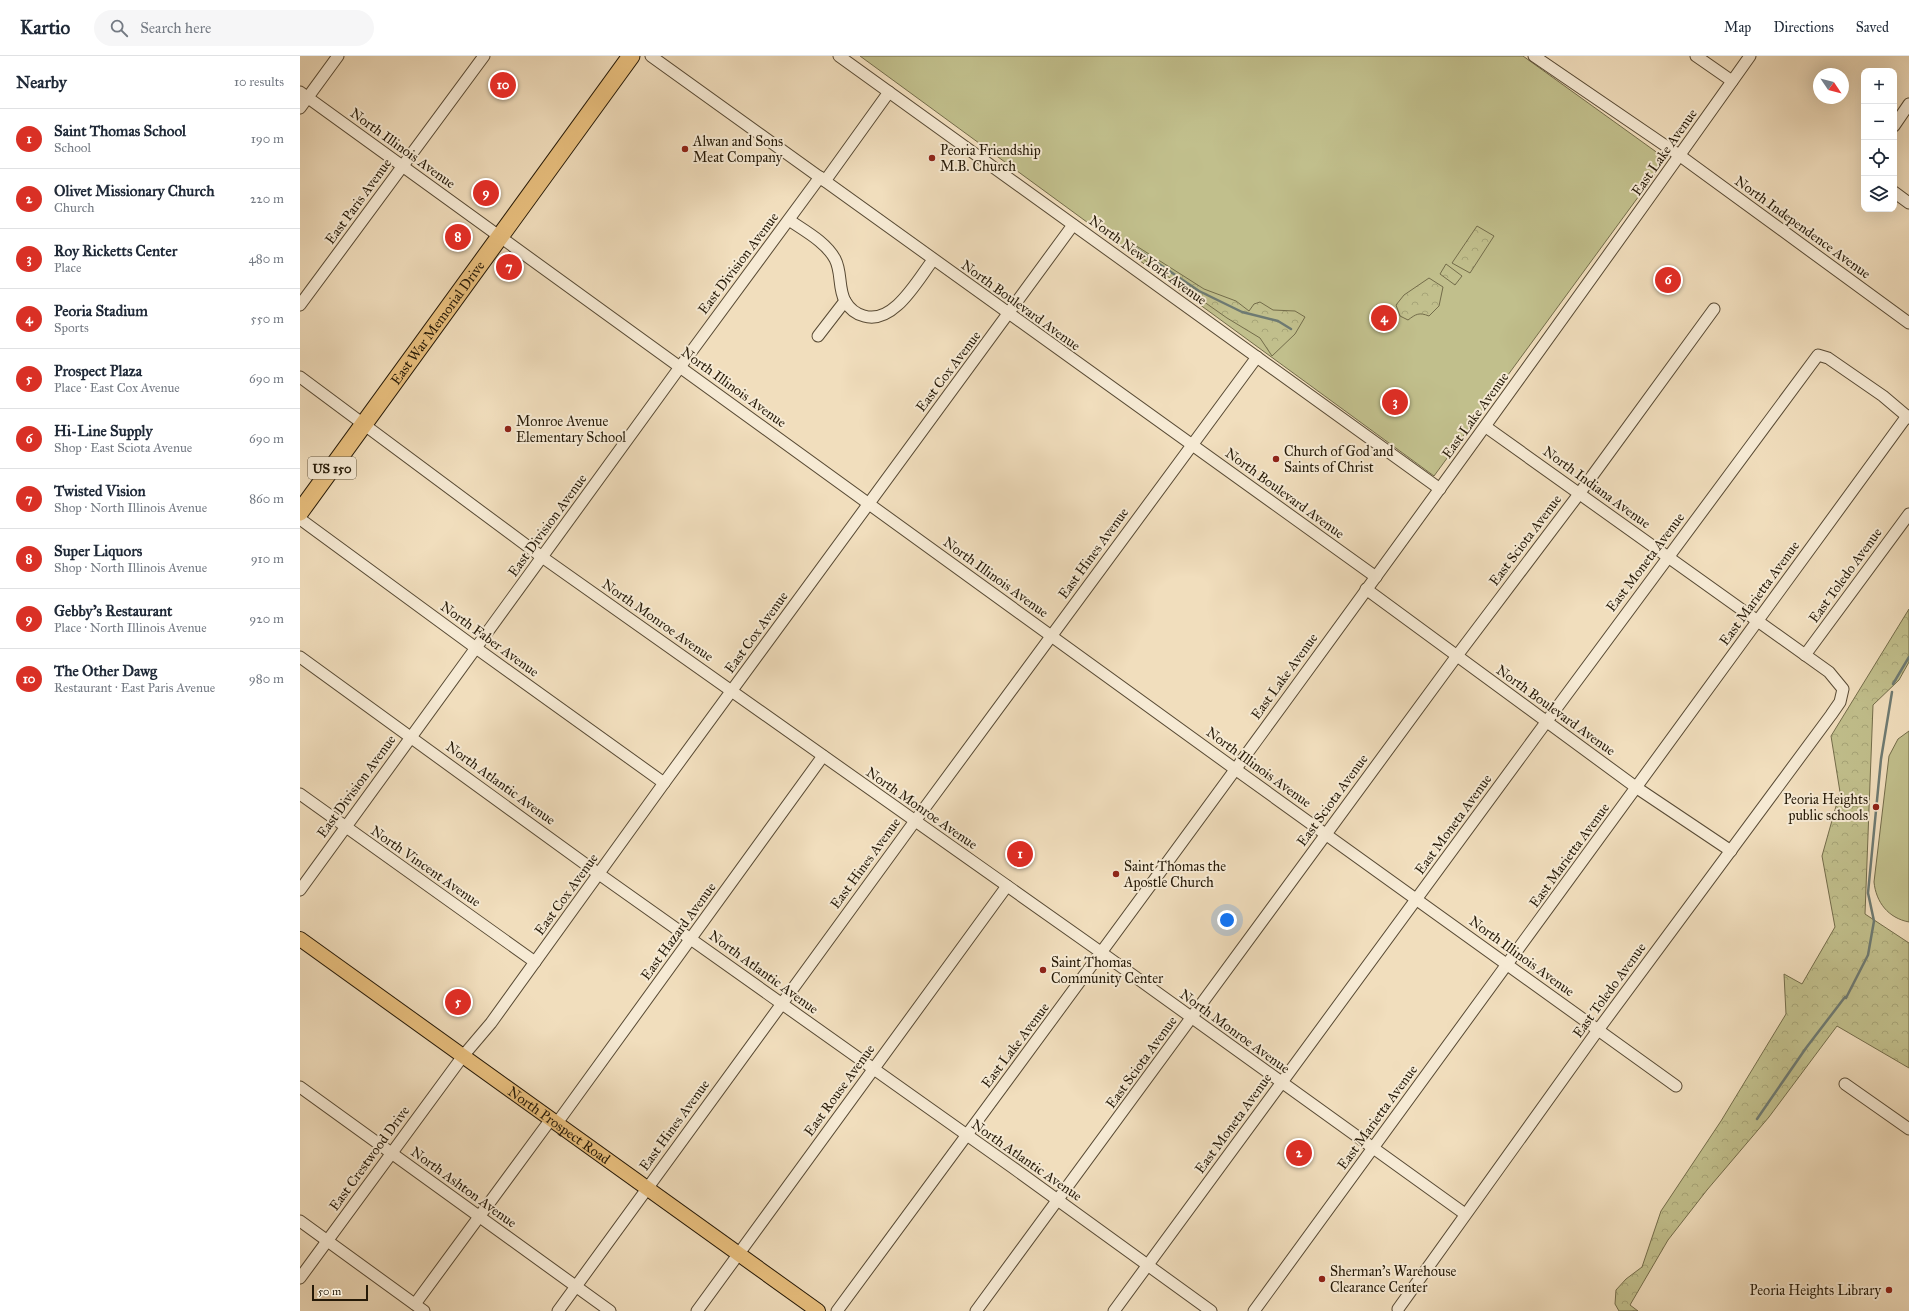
<!DOCTYPE html>
<html lang="en">
<head>
<meta charset="utf-8">
<style>
	:root { --surface:#fff; --page:#f6f6f7; --text:#1f2937; --muted:#747a83; --line:#e0e1e3; --accent:#d93025 }
	body { margin:0; font-family:"IM FELL Great Primer",serif; background:var(--page); color:var(--text) }
	.controls { position:absolute; right:12px; top:12px; display:grid; overflow:hidden; border-radius:8px; box-shadow:0 4px 16px #0002 }
	.controls button { width:36px; height:36px; display:grid; place-items:center; padding:0; border:0; border-bottom:1px solid var(--line); background:var(--surface); color:var(--text); font:20px sans-serif }
	.compass { position:absolute; left:1513px; top:12px; width:36px; height:36px; border-radius:50%; background:var(--surface); box-shadow:0 4px 16px #0002; rotate:125deg }
	.scale { position:absolute; left:12px; bottom:10px; width:56px; box-sizing:border-box; padding-left:4px; border:2px solid #251907; border-top:0; font-size:11px; line-height:14px; white-space:nowrap; color:#251907; -webkit-text-stroke:3px #f6ead4; paint-order:stroke }
	.you { position:absolute; left:927px; top:864px; width:14px; height:14px; margin:-10px; border:3px solid #fff; border-radius:50%; background:#1a73e8; box-shadow:0 0 0 6px #1a73e833 }
	.badge { display:grid; place-items:center; width:26px; height:26px; border-radius:50%; background:var(--accent); color:#fff; font-size:13px; font-weight:700 }
	.pin { position:absolute; translate:-50% -50%; border:2px solid #fff; box-shadow:0 1px 4px #0006 }
	.list { margin:0; padding:0; list-style:none }
	h2 { display:flex; justify-content:space-between; align-items:center; height:52px; margin:0; padding:0 16px; font-size:17px }
	h2 small { font-size:13px; font-weight:400; color:var(--muted) }
	.list li { display:grid; grid-template-columns:26px 1fr auto; gap:12px; align-items:center; box-sizing:border-box; height:60px; padding:0 16px; border-top:1px solid var(--line) }
	.list b { display:block; font-size:15px; white-space:nowrap }
	.list p { margin:0; font-size:13px; white-space:nowrap; color:var(--muted) }
	.list em { font-size:13px; font-style:normal; color:var(--muted) }
	.icon { flex:none; width:22px; height:22px; fill:none; stroke:currentColor; stroke-width:2; stroke-linecap:round; stroke-linejoin:round }
	.map { position:relative; flex:none; width:1609px; height:1255px; overflow:hidden }
	header { display:flex; align-items:center; gap:24px; box-sizing:border-box; height:56px; padding:0 20px; background:var(--surface); border-bottom:1px solid var(--line) }
	header strong { font-size:19px }
	nav { display:flex; gap:22px; margin-inline-start:auto; font-size:14px }
	.search { width:280px; height:36px; background:var(--page); display:flex; align-items:center; gap:10px; box-sizing:border-box; padding:0 14px; border-radius:22px; color:var(--muted); font-size:15px }
	main { display:flex }
	aside { flex:1; background:var(--surface) }
	.map>svg:first-child { display:block }
</style>
</head>
<body>
<header>
<strong>Kartio</strong>
<div class="search"><svg class="icon" aria-label="search" viewBox="0 0 24 24"><circle cx="10" cy="10" r="6"/><path d="M15 15l6 6"/></svg>Search here</div>
<nav><a>Map</a><a>Directions</a><a>Saved</a></nav>
</header>
<main>
<aside>
<h2>Nearby<small>10 results</small></h2>
<ul class="list">
<li><span class="badge">1</span><div><b>Saint Thomas School</b><p>School</p></div><em>190 m</em></li>
<li><span class="badge">2</span><div><b>Olivet Missionary Church</b><p>Church</p></div><em>220 m</em></li>
<li><span class="badge">3</span><div><b>Roy Ricketts Center</b><p>Place</p></div><em>480 m</em></li>
<li><span class="badge">4</span><div><b>Peoria Stadium</b><p>Sports</p></div><em>550 m</em></li>
<li><span class="badge">5</span><div><b>Prospect Plaza</b><p>Place · East Cox Avenue</p></div><em>690 m</em></li>
<li><span class="badge">6</span><div><b>Hi-Line Supply</b><p>Shop · East Sciota Avenue</p></div><em>690 m</em></li>
<li><span class="badge">7</span><div><b>Twisted Vision</b><p>Shop · North Illinois Avenue</p></div><em>860 m</em></li>
<li><span class="badge">8</span><div><b>Super Liquors</b><p>Shop · North Illinois Avenue</p></div><em>910 m</em></li>
<li><span class="badge">9</span><div><b>Gebby's Restaurant</b><p>Place · North Illinois Avenue</p></div><em>920 m</em></li>
<li><span class="badge">10</span><div><b>The Other Dawg</b><p>Restaurant · East Paris Avenue</p></div><em>980 m</em></li>
</ul>
</aside>
<div class="map">
<svg width="1609" height="1255" viewBox="0 0 1609 1255">
	<defs>
		<pattern id="forest-crowns" width="20" height="18" patternUnits="userSpaceOnUse"><rect width="20" height="18" fill="#c1bf8c"/><path d="M2 6a3 3 0 1 1 6 0M12 15a3 3 0 1 1 6 0" fill="none" stroke="#a6a477"/></pattern>
	</defs>
	<rect width="100%" height="100%" fill="#f1debd"/>
	<filter id="stains"><feTurbulence type="fractalNoise" baseFrequency=".005" numOctaves="4"/><feColorMatrix values="0 0 0 0 .2 0 0 0 0 .09 0 0 0 0 .02 0 0 0 .5 -.17"/></filter>
	<radialGradient id="worn" r=".72"><stop offset=".6" stop-color="#630" stop-opacity="0"/><stop offset="1" stop-color="#630" stop-opacity=".3"/></radialGradient>
	<g fill="#c1bf8c" stroke="#736c4a">
		<polygon points="560,0 1223,0 1366,103 1134,420"/>
		<path d="M 1609,675 L 1609,866 C 1588,862 1576,846 1574,826 L 1589,700 L 1598,683 Z"/>
	</g>
	<g fill="url(#forest-crowns)" stroke="#736c4a">
		<polygon points="1177,170 1194,180 1170,217 1152,207"/>
		<polygon points="827,184 904,233 936,245 949,255 954,248 960,246 973,254 995,255 1005,261 995,278 972,300 960,282 927,262 826,191 825,186"/>
		<polygon points="1146,208 1162,220 1155,229 1140,218"/>
		<path d="M 1129,222 L 1143,231 L 1139,250 L 1129,260 C 1119,256 1116,258 1108,264 L 1100,260 L 1096,249 L 1104,239 Z"/>
		<polygon points="1609,553 1609,606 1599,624 1573,649 1565,858 1609,887 1609,1012 1537,970 1469,1061 1407,1134 1368,1184 1330,1249 1338,1255 1319,1255 1315,1248 1316,1234 1326,1223 1342,1211 1361,1155 1421,1065 1486,958 1484,918 1502,928 1535,871 1522,800 1540,736 1531,680"/>
	</g>
	<g fill="none" stroke-linecap="round" stroke-linejoin="round">
		<g stroke="#6e7a72" stroke-width="2.5">
			<polyline points="828,187 899,235 942,256 978,265 991,273"/>
			<polyline points="1593,628 1609,601"/>
			<polyline points="1457,1063 1506,992 1545,941 1546,942 1568,899 1574,865 1568,837 1581,703 1592,636"/>
		</g>
		<defs>
			<g id="minor">
				<polyline points="351,0 1076,521"/>
				<polyline points="539,0 1140,433"/>
				<polyline points="1234,0 1379,99 1609,267"/>
				<polyline points="1396,0 1432,25"/>
				<polyline points="0,36 935,713 1376,1030"/>
				<polyline points="0,52 38,0"/>
				<polyline points="1594,70 1609,48"/>
				<polyline points="525,125 589,36"/>
				<polyline points="1594,136 1609,147"/>
				<path d="M 489,164 C 505,175 526,186 535,203 C 542,216 538,232 545,245 C 549,252 556,258 564,260 C 594,269 618,223 633,204"/>
				<polyline points="0,249 184,0"/>
				<polyline points="518,280 545,245"/>
				<polyline points="0,321 242,501 802,897 1165,1158"/>
				<polyline points="0,463 176,592 364,727"/>
				<polyline points="1066,533 1337,732 1431,795"/>
				<polyline points="1505,599 1609,458"/>
				<polyline points="0,601 299,818 712,1111 911,1255"/>
				<polyline points="0,738 235,906"/>
				<polyline points="0,834 380,311 520,121"/>
				<polyline points="1545,1028 1609,1073"/>
				<polyline points="0,1031 310,1255"/>
				<polyline points="257,1067 523,700"/>
				<polyline points="0,1165 124,1255"/>
				<polyline points="0,1222 163,1000 191,967 364,727 773,169"/>
				<polyline points="115,1248 251,1063"/>
				<polyline points="1098,1253 1298,974 1531,659 1540,646 1543,633 1529,616 1186,371"/>
				<polyline points="258,1255 615,765 957,301"/>
				<polyline points="397,1255 707,830"/>
				<path d="M 537,1255 C 844,839 1151,422 1450,0"/>
				<polyline points="676,1255 1156,601 1279,438 1414,253"/>
				<polyline points="814,1255 1247,665 1518,299 1528,302 1583,340 1609,362"/>
				<polyline points="954,1255 1607,360"/>
			</g>
			<g id="major">
				<path id="s1" d="M 0,883 L 518,1255"/>
			</g>
			<g id="highway">
				<path id="s2" d="M 0,456 L 331,0"/>
			</g>
		</defs>
		<use href="#minor" stroke="#584a34" stroke-width="13"/>
		<use href="#major" stroke="#251907" stroke-width="16"/>
		<use href="#highway" stroke="#251907" stroke-width="19"/>
		<use href="#minor" stroke="#f6ead4" stroke-width="11"/>
		<use href="#major" stroke="#e8bf7e" stroke-width="14"/>
		<use href="#highway" stroke="#e8bf7e" stroke-width="17"/>
	</g>
	<g fill="#8f2418" stroke="#f6ead4" stroke-width="1.5">
		<circle cx="385" cy="93" r="4"/>
		<circle cx="632" cy="102" r="4"/>
		<circle cx="208" cy="373" r="4"/>
		<circle cx="976" cy="403" r="4"/>
		<circle cx="1576" cy="751" r="4"/>
		<circle cx="816" cy="818" r="4"/>
		<circle cx="743" cy="914" r="4"/>
		<circle cx="1022" cy="1223" r="4"/>
		<circle cx="1589" cy="1234" r="4"/>
	</g>
	<g text-anchor="middle" stroke-width="4" stroke-linejoin="round" paint-order="stroke">
		<rect fill="#f6ead4" stroke="#645844" stroke-width="1" x="8" y="401" width="48" height="22" rx="3"/>
		<g font-size="13" font-weight="bold" fill="#251907">
			<text x="32" y="417">US 150</text>
		</g>
		<g font-size="14" fill="#251907" stroke="#f6ead4" text-anchor="start">
			<text x="393" y="90">Alwan and Sons<tspan x="393" dy="16">Meat Company</tspan></text>
			<text x="640" y="99">Peoria Friendship<tspan x="640" dy="16">M.B. Church</tspan></text>
			<text x="216" y="370">Monroe Avenue<tspan x="216" dy="16">Elementary School</tspan></text>
			<text x="984" y="400">Church of God and<tspan x="984" dy="16">Saints of Christ</tspan></text>
			<text x="1568" y="748" text-anchor="end">Peoria Heights<tspan x="1568" dy="16">public schools</tspan></text>
			<text x="824" y="815">Saint Thomas the<tspan x="824" dy="16">Apostle Church</tspan></text>
			<text x="751" y="911">Saint Thomas<tspan x="751" dy="16">Community Center</tspan></text>
			<text x="1030" y="1220">Sherman's Warehouse<tspan x="1030" dy="16">Clearance Center</tspan></text>
			<text x="1581" y="1239" text-anchor="end">Peoria Heights Library</text>
		</g>
		<g font-size="14" fill="#251907" stroke="#f6ead4">
			<text transform="translate(103 92) rotate(36)" y="5">North Illinois Avenue</text>
			<text transform="translate(1364 96) rotate(-55)" y="5">East Lake Avenue</text>
			<text transform="translate(58 145) rotate(-54)" y="5">East Paris Avenue</text>
			<text transform="translate(1503 171) rotate(36)" y="5">North Independence Avenue</text>
			<text transform="translate(848 204) rotate(36)" y="5">North New York Avenue</text>
			<text transform="translate(438 207) rotate(-53)" y="5">East Division Avenue</text>
			<text transform="translate(721 249) rotate(36)" y="5">North Boulevard Avenue</text>
			<text dy="5" stroke="none"><textPath href="#s2" startOffset="234">East War Memorial Drive</textPath></text>
			<text transform="translate(648 315) rotate(-53)" y="5">East Cox Avenue</text>
			<text transform="translate(434 331) rotate(36)" y="5">North Illinois Avenue</text>
			<text transform="translate(1175 359) rotate(-54)" y="5">East Lake Avenue</text>
			<text transform="translate(1297 431) rotate(36)" y="5">North Indiana Avenue</text>
			<text transform="translate(985 437) rotate(36)" y="5">North Boulevard Avenue</text>
			<text transform="translate(247 469) rotate(-54)" y="5">East Division Avenue</text>
			<text transform="translate(1225 484) rotate(-53)" y="5">East Sciota Avenue</text>
			<text transform="translate(793 497) rotate(-54)" y="5">East Hines Avenue</text>
			<text transform="translate(1345 506) rotate(-53)" y="5">East Moneta Avenue</text>
			<text transform="translate(1545 519) rotate(-54)" y="5">East Toledo Avenue</text>
			<text transform="translate(696 521) rotate(36)" y="5">North Illinois Avenue</text>
			<text transform="translate(1459 537) rotate(-54)" y="5">East Marietta Avenue</text>
			<text transform="translate(358 564) rotate(35)" y="5">North Monroe Avenue</text>
			<text transform="translate(456 576) rotate(-54)" y="5">East Cox Avenue</text>
			<text transform="translate(190 583) rotate(36)" y="5">North Faber Avenue</text>
			<text transform="translate(984 620) rotate(-54)" y="5">East Lake Avenue</text>
			<text transform="translate(1256 654) rotate(36)" y="5">North Boulevard Avenue</text>
			<text transform="translate(959 711) rotate(36)" y="5">North Illinois Avenue</text>
			<text transform="translate(201 727) rotate(36)" y="5">North Atlantic Avenue</text>
			<text transform="translate(56 730) rotate(-54)" y="5">East Division Avenue</text>
			<text transform="translate(1032 744) rotate(-54)" y="5">East Sciota Avenue</text>
			<text transform="translate(622 752) rotate(35)" y="5">North Monroe Avenue</text>
			<text transform="translate(1153 768) rotate(-54)" y="5">East Moneta Avenue</text>
			<text transform="translate(1269 799) rotate(-54)" y="5">East Marietta Avenue</text>
			<text transform="translate(565 807) rotate(-54)" y="5">East Hines Avenue</text>
			<text transform="translate(126 810) rotate(35)" y="5">North Vincent Avenue</text>
			<text transform="translate(266 838) rotate(-54)" y="5">East Cox Avenue</text>
			<text transform="translate(378 875) rotate(-54)" y="5">East Hazard Avenue</text>
			<text transform="translate(1222 900) rotate(36)" y="5">North Illinois Avenue</text>
			<text transform="translate(464 916) rotate(36)" y="5">North Atlantic Avenue</text>
			<text transform="translate(1309 934) rotate(-54)" y="5">East Toledo Avenue</text>
			<text transform="translate(935 975) rotate(36)" y="5">North Monroe Avenue</text>
			<text transform="translate(715 989) rotate(-53)" y="5">East Lake Avenue</text>
			<text transform="translate(841 1006) rotate(-54)" y="5">East Sciota Avenue</text>
			<text transform="translate(539 1034) rotate(-54)" y="5">East Rouse Avenue</text>
			<text transform="translate(1077 1061) rotate(-54)" y="5">East Marietta Avenue</text>
			<text transform="translate(933 1067) rotate(-54)" y="5">East Moneta Avenue</text>
			<text dy="5" stroke="none"><textPath href="#s1" startOffset="319">North Prospect Road</textPath></text>
			<text transform="translate(374 1069) rotate(-54)" y="5">East Hines Avenue</text>
			<text transform="translate(69 1102) rotate(-54)" y="5">East Crestwood Drive</text>
			<text transform="translate(727 1104) rotate(35)" y="5">North Atlantic Avenue</text>
			<text transform="translate(164 1131) rotate(36)" y="5">North Ashton Avenue</text>
		</g>
	</g>
	<rect width="100%" height="100%" filter="url(#stains)"/>
	<rect width="100%" height="100%" fill="url(#worn)"/>
</svg>
<div class="controls">
<button>+</button>
<button>−</button>
<button><svg class="icon" aria-label="locate" viewBox="0 0 24 24"><circle cx="12" cy="12" r="6"/><path d="M12 2v4M12 18v4M2 12h4M18 12h4"/></svg></button>
<button><svg class="icon" aria-label="layers" viewBox="0 0 24 24"><path d="M12 4l9 5-9 5-9-5zM3 14l9 5 9-5"/></svg></button>
</div>
<svg class="compass" viewBox="-18 -18 36 36"><path d="M0-13l5 13h-10z" fill="#e53935"/><path d="M0 13l5-13h-10z" fill="#747a83"/></svg>
<div class="scale">50 m</div>
<div class="you"></div>
<div class="pin badge" style="left:720px;top:798px">1</div>
<div class="pin badge" style="left:999px;top:1097px">2</div>
<div class="pin badge" style="left:1095px;top:346px">3</div>
<div class="pin badge" style="left:1084px;top:262px">4</div>
<div class="pin badge" style="left:158px;top:946px">5</div>
<div class="pin badge" style="left:1368px;top:224px">6</div>
<div class="pin badge" style="left:209px;top:211px">7</div>
<div class="pin badge" style="left:158px;top:181px">8</div>
<div class="pin badge" style="left:186px;top:137px">9</div>
<div class="pin badge" style="left:203px;top:29px">10</div>
</div>
</main>
</body>
</html>
